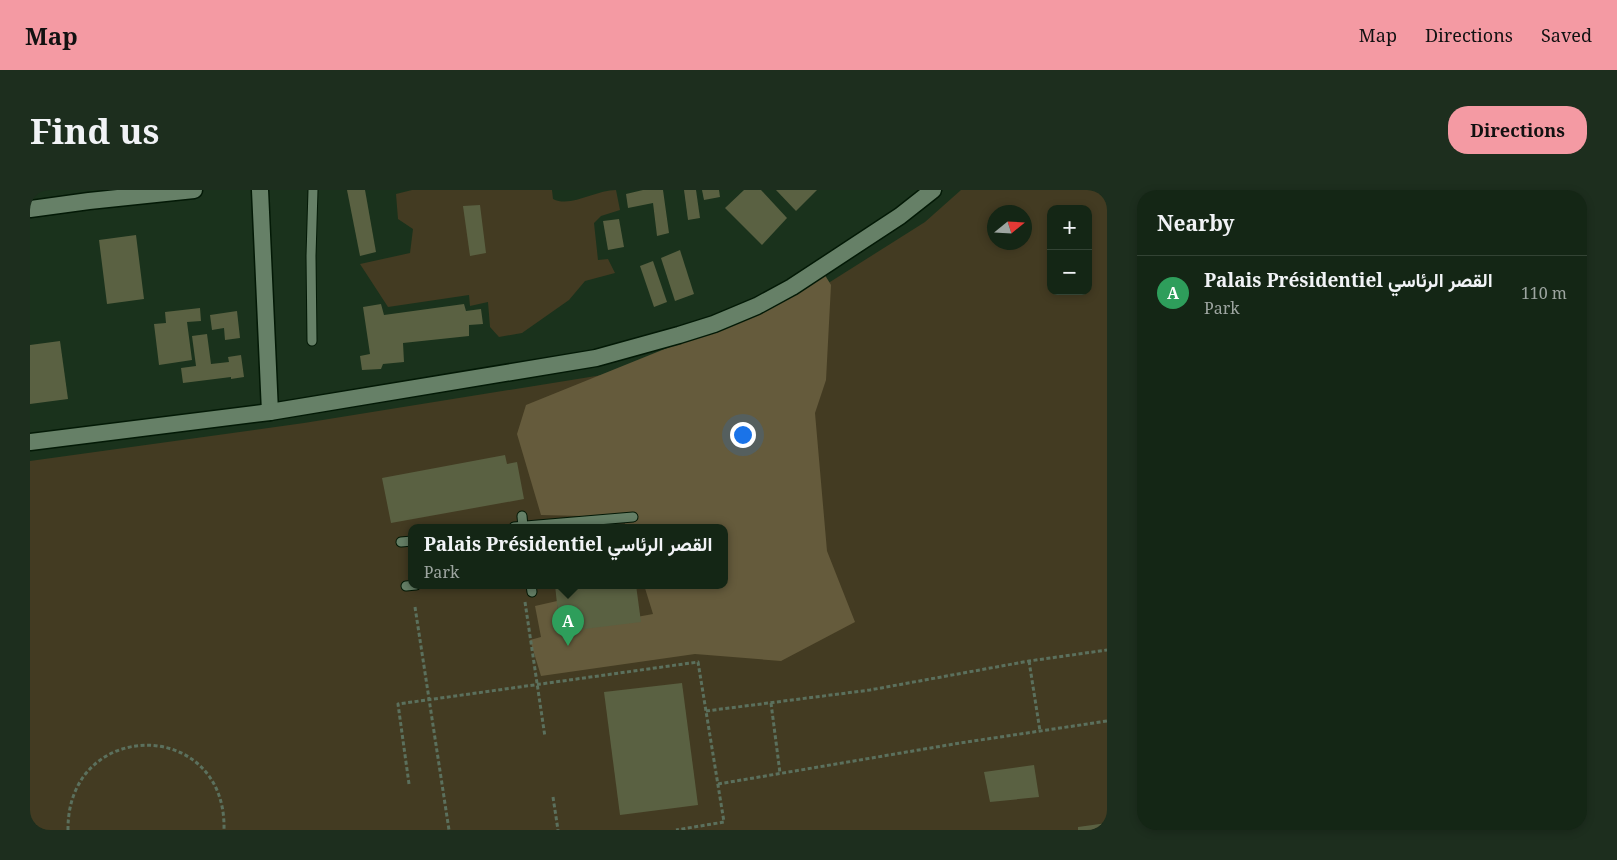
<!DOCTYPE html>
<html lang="en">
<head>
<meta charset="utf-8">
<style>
	:root { --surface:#142615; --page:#1d2e1e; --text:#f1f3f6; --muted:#9da5a0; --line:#334334; --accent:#f49aa3 }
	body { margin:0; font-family:"Noto Serif",Vazirmatn,serif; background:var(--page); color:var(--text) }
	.controls { position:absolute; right:15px; top:15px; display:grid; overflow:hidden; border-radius:10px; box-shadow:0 2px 8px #0003 }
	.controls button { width:45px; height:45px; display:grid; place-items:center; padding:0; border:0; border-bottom:1px solid var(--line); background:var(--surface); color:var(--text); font:25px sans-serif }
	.compass { position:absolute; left:957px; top:15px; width:45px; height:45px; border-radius:50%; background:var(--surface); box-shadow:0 2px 8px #0003; rotate:72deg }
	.you { position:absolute; left:712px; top:244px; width:18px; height:18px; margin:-12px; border:4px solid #fff; border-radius:50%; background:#1a73e8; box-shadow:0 0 0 8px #1a73e833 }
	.badge { display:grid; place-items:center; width:32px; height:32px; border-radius:50%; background:var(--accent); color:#fff; font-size:16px; font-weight:700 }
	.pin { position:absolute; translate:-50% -41px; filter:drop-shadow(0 1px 2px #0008) }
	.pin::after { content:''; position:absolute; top:26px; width:18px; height:15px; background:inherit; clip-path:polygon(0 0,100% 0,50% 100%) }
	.popup { position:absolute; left:378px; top:334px; width:320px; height:65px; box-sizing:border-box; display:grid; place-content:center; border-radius:10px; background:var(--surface); filter:drop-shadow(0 1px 4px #0005); font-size:16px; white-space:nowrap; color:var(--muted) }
	.popup b { font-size:19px; color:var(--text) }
	.popup::after { content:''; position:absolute; left:50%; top:100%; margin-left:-10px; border:10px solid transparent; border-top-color:var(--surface) }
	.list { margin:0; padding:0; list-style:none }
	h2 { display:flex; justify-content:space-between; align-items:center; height:65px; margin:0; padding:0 20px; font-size:21px }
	h2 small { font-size:16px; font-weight:400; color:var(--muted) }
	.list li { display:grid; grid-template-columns:32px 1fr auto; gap:15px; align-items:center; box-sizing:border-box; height:75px; padding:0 20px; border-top:1px solid var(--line) }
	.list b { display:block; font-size:19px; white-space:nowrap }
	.list p { margin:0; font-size:16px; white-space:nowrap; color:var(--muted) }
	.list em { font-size:16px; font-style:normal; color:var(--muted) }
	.map { position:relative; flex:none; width:1077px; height:640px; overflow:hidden; border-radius:20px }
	header { display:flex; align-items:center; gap:30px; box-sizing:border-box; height:70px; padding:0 25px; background:var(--accent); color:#111 }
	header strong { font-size:24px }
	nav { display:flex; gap:28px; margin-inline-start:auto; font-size:18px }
	.intro { display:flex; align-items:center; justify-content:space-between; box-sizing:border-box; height:120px; padding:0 30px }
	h1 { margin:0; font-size:35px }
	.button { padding:12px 22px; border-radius:20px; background:var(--accent); color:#111; font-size:18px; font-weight:700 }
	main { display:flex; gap:30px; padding:0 30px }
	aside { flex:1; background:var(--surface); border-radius:20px; box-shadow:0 2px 8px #0003 }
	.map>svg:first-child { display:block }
</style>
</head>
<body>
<header>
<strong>Map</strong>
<nav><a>Map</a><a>Directions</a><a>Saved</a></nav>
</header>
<div class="intro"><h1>Find us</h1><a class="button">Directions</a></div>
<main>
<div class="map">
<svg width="1077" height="640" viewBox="0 0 1077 640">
	<rect width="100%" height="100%" fill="#1a321c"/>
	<g fill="#433b22" fill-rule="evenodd">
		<path d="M 382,0 L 522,0 L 523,9 C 541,18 565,0 586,0 L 590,20 L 571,26 L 564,33 L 568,70 L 578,69 L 585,83 L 555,91 L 539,110 L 492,143 L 469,147 L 460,137 L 458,112 L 440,116 L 439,105 L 358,117 L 330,74 L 380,63 L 383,39 L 368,29 L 366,4 Z"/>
		<path d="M 931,0 L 1077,0 L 1077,640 L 0,640 L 0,271 L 274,233 L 603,180 L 762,116 L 895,32 ZM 1021,19 L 1058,19 L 1058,101 L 1021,101 ZM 964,22 L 994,22 L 994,52 L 964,52 ZM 382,337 L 694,337 L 694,395 L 382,395 Z"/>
	</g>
	<polygon fill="#655b3c" points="793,82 801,95 796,190 785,223 797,361 825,432 751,471 665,464 511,486 500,450 511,447 505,416 527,411 530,441 623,424 614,395 694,395 694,337 596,337 593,327 511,325 487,244 496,215 647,154"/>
	<g fill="#5a6142">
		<polygon points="317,0 335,0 346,62 330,66"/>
		<polygon points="613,0 633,0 639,43 627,46 623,13 598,18 596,4"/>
		<polygon points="654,0 666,0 670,28 658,30"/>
		<polygon points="672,0 689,0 690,7 674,10"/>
		<polygon points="714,0 731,0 757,28 732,55 695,18"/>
		<polygon points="746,0 787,0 766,21"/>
		<polygon points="450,15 456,63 440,66 433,16"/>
		<polygon points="589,29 594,57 578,60 573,31"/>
		<polygon points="106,45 114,109 77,114 69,50"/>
		<polygon points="650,60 664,104 645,111 631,68"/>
		<polygon points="623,71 637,112 624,117 610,76"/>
		<polygon points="351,114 354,125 434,114 436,121 451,119 453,134 439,135 439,146 373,153 374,172 353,174 351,179 332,180 330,166 340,164 333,117"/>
		<polygon points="170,118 171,131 157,132 162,170 129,175 124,134 136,133 135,122"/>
		<polygon points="207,121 210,148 195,150 194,138 182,140 180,125"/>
		<polygon points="177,144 181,174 199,172 198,167 211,165 214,187 201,189 201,187 153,193 151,178 166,176 162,146"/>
		<polygon points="30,151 38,209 0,214 0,155"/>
		<polygon points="475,265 477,274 487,272 494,309 361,333 352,288"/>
		<polygon points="525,395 606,395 611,432 530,442"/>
		<polygon points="652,493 668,615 590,625 574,502"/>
		<polygon points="1004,575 1009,607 960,612 954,582"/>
		<polygon points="1077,633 1077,640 1048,640 1048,637"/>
	</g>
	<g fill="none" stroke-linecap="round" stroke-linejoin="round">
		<defs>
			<g id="service">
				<polyline points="282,151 281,66 283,0"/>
				<polyline points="492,326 493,337"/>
				<polyline points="484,337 603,327"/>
				<polyline points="371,352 382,351"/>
				<polyline points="501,395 502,402"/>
				<polyline points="376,396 386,395"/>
			</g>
			<g id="minor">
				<polyline points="230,0 240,222"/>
				<polyline points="0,19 59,11 164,0"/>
				<polyline points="0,252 240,222 566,168 649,145 684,134 727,116 762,97 870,26 903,0"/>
			</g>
		</defs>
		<use href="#service" stroke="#031906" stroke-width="11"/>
		<use href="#minor" stroke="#031906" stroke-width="19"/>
		<g stroke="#5b705d" stroke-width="3" stroke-dasharray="4 2.5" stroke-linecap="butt">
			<polyline points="495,412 515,547"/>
			<polyline points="385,417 419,640"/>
			<polyline points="999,471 1010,541"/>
			<polyline points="741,513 750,583"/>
			<polyline points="676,521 840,500 999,471 1077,460"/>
			<polyline points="379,594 368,514 668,472 694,632 646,640"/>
			<polyline points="688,594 930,553 1077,531"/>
			<polyline points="523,607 528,640"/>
			<path d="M 38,640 C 37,527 197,527 194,640"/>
		</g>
		<use href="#service" stroke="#668067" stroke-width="9"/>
		<use href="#minor" stroke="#668067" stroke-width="16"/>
	</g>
</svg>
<div class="controls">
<button>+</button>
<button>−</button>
</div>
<svg class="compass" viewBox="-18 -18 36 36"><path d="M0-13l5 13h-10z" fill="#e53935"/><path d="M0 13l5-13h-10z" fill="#9da5a0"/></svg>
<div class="you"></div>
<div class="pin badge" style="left:538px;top:456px;background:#2e9e5b">A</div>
<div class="popup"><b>Palais Présidentiel القصر الرئاسي</b>Park</div>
</div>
<aside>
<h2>Nearby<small></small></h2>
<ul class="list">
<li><span class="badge" style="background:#2e9e5b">A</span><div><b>Palais Présidentiel القصر الرئاسي</b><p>Park</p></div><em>110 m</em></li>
</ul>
</aside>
</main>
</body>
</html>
